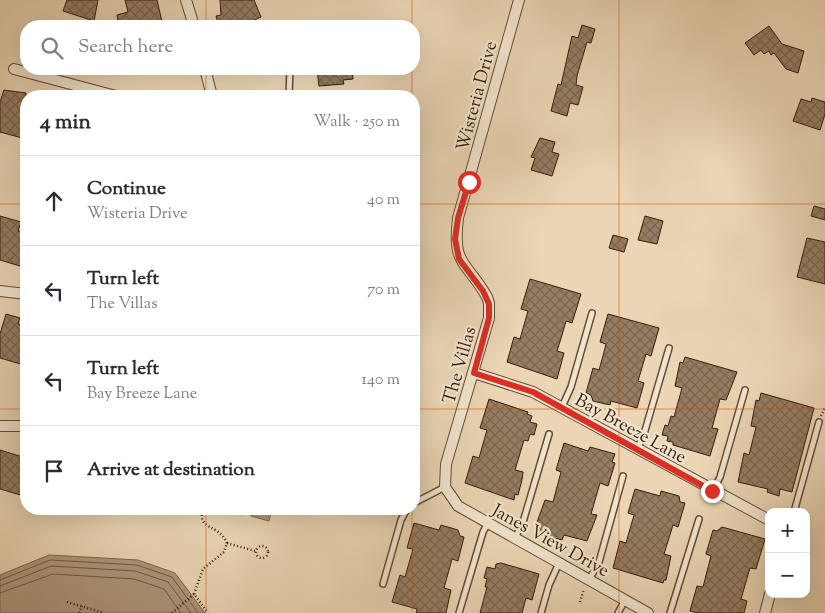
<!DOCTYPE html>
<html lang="en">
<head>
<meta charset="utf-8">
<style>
	:root { --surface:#fff; --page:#f2f2f3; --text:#2b2b33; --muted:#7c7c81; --line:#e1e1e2 }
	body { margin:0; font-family:"Sorts Mill Goudy",serif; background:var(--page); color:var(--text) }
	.controls { position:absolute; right:15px; bottom:15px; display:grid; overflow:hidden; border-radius:10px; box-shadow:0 5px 20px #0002 }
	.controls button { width:45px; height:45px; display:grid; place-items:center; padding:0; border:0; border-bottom:1px solid var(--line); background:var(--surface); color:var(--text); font:25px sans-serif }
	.stop { position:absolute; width:15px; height:15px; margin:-11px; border:4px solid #d93025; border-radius:50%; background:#fff }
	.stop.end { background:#d93025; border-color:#fff; box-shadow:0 1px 5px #0008 }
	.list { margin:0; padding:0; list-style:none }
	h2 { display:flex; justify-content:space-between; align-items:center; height:65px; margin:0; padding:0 20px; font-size:21px }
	h2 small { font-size:16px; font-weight:400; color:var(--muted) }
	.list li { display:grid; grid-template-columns:32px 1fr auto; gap:15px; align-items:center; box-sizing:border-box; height:90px; padding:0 20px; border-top:1px solid var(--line) }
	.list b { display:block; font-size:19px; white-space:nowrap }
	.list p { margin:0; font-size:16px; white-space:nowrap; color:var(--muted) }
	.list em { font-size:16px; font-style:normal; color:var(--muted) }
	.icon { flex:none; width:28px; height:28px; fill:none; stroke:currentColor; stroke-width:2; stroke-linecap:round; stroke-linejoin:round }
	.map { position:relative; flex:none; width:825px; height:613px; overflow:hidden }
	.search { position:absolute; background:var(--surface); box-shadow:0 5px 20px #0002; left:20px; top:20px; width:400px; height:55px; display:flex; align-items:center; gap:12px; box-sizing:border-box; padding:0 18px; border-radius:20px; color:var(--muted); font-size:19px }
	.panel { position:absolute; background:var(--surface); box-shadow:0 5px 20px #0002; left:20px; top:90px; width:400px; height:425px; border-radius:20px }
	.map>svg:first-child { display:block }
</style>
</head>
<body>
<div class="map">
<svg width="825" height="613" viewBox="0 0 825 613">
	<defs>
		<pattern id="building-cross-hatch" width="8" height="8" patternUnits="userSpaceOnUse" patternTransform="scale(1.25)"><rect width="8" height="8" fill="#947d63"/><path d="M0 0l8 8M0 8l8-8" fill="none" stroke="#7a6650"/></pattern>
	</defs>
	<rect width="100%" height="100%" fill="#ead5b4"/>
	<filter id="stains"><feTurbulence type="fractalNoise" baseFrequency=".004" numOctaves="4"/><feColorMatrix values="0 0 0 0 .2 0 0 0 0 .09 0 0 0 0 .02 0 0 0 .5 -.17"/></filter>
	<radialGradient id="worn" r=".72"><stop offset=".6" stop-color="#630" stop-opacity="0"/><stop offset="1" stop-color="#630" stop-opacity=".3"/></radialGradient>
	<g fill="#ad967b" stroke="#7e664e">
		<polygon points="253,509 272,509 269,521 251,516"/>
		<polygon points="49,555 138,560 175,573 205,613 0,613 0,575"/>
	</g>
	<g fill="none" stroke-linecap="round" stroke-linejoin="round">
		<g stroke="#725a43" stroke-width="1">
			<polyline points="0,580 50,560 137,565 172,577 198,613"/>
			<polyline points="0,586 51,566 135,571 168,582 191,613"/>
			<polyline points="0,593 53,574 134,579 164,589 181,613"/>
		</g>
	</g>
	<g fill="url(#building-cross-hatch)" stroke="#371d0b">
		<polygon points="67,0 98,0 94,21 63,11"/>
		<polygon points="125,0 157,0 163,26 119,26 117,15 128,12"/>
		<polygon points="220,0 254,0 261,17 240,26 219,26 216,16 221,15"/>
		<polygon points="582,25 595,29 591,43 587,42 577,76 576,85 583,87 578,105 570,103 567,116 551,111 558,84 561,85 572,36 578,38"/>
		<polygon points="769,26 782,44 804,51 798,73 786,69 774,53 771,55 769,51 764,54 761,50 754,55 745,43"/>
		<polygon points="317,69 352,69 353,79 343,80 344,84 319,86"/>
		<polygon points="4,90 26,93 26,139 0,132 0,102"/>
		<polygon points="812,98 825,102 825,114 820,130 793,121 801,99 811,102"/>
		<polygon points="540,138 555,142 552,152 559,154 552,176 531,170 535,158 531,157"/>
		<polygon points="814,206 825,209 825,220 811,216"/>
		<polygon points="0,216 21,222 18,231 26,233 26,246 20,266 0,260"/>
		<polygon points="645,216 663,221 657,244 638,240"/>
		<polygon points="613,235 628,239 624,252 609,248"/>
		<polygon points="807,238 825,242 825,284 797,277"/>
		<polygon points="530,279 581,294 572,323 566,321 562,335 557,351 564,353 557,379 507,362 514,337 520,339 528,311 521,309"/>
		<polygon points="6,314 20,318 18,324 26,326 26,357 24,365 0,358 0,334"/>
		<polygon points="608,314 659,328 651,356 646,354 638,381 644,383 637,408 611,401 610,405 593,401 591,395 586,393 593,368 599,370 603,356 606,344 600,342"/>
		<polygon points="685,357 737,372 726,400 720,399 712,428 718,429 710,456 673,445 673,442 667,441 668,436 662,435 665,425 668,426 671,416 674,417 682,388 675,386 680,362 683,363"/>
		<polygon points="761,393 814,408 792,492 780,489 779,496 767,492 768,489 738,482 744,453 749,455 756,427 751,426 756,400 759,401"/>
		<polygon points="489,399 528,412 527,414 532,416 530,422 537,424 534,435 530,434 528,441 524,440 515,470 523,472 522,480 518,495 515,494 514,500 465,483 473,456 479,458 487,430 480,428"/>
		<polygon points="564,443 588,451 590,447 615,454 612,462 615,463 608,486 600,483 591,514 597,515 587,541 564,535 562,540 536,533 538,526 536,525 545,500 553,502 561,472 556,470"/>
		<polygon points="0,450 26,458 26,486 24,496 0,489"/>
		<polygon points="635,489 660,496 661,491 679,496 680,502 685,503 678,527 673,525 664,554 671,556 666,580 664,580 663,583 613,568 620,541 626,543 634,515 628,513"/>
		<polygon points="414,523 439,530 441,525 458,530 460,536 464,537 458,561 452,559 444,588 451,590 446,613 416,613 417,609 392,602 400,575 405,577 413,549 407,548"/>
		<polygon points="722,527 765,539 756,569 750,568 741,599 747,601 744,613 699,613 690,611 697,586 703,587 711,556 706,554 713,530 717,531"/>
		<polygon points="501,563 539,574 532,600 526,598 522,613 480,613 487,587 485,587 487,579 484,578 487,567 495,569 496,564"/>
	</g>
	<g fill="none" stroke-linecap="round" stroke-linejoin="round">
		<defs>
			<g id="lane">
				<polyline points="289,96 290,69"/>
				<polyline points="562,407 571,387 592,313"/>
				<polyline points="637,449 644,434 669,348"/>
				<polyline points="713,491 720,477 745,390"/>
				<polyline points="414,503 445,487"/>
				<polyline points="794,512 819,422"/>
				<polyline points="515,538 523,522 549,434"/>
				<polyline points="589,580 599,562 623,476"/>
				<polyline points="383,584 401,520 407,509"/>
				<polyline points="459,613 483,532 488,523"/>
				<polyline points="541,613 549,585 559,563"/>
				<polyline points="618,613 625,600"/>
				<polyline points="670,613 699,519"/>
			</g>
			<g id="street">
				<polyline points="186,0 194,26"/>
				<path d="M 519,0 L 458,218 C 452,267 467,261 487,297 L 489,303 L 489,318 L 446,464 L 445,487 L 458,506 L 648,613"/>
				<polyline points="14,69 116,96"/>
				<polyline points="205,69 212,96"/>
				<polyline points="0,291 26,294"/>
				<polyline points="474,373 533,392 769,520"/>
				<polyline points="0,426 26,426"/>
				<polyline points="765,613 770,594"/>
			</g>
		</defs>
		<use href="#lane" stroke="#644b35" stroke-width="8"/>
		<use href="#street" stroke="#644b35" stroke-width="12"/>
		<g stroke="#371d0b" stroke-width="2.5" stroke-dasharray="1 2.5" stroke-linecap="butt">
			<polyline points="821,416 825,408"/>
			<polyline points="223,509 243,515"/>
			<polyline points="227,543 255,551"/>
			<circle cx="262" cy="552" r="6"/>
			<path d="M 194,594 L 203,569 L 224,552 L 227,543 C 218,523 197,531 203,509"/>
			<polyline points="67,602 104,613"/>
			<polyline points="580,602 584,589"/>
			<polyline points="79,613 82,606"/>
			<polyline points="172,613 194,594 208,613"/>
		</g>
		<use href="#lane" stroke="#f1e4ce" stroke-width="5"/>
		<use href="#street" stroke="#f1e4ce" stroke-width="10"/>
	</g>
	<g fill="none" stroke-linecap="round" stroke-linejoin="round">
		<polyline stroke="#d93025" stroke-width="6" points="469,182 458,218 455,239 459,259 483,291 489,304 489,318 474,373 533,392 712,491"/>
	</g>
	<path fill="none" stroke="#cd500c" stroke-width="1" stroke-opacity="0.55" d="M 206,0 L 206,26M 412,0 L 412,26M 619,0 L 619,613M 206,69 L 206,96M 412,69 L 412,96M 0,204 L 26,204M 414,204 L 825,204M 0,409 L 26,409M 414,409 L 825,409M 206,509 L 206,613M 412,509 L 412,613"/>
	<g text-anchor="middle" stroke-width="4.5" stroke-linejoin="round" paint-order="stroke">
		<g font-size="18" fill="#371d0b" stroke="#f1e4ce">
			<text transform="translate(476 96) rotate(-75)" y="6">Wisteria Drive</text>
			<text transform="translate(459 365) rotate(-74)" y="6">The Villas</text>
			<text transform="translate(631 428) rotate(29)" y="6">Bay Breeze Lane</text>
			<text transform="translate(551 540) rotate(29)" y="6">Janes View Drive</text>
		</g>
	</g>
	<rect width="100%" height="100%" filter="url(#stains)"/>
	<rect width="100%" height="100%" fill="url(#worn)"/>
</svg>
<div class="controls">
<button>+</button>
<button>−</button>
</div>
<div class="stop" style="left:469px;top:182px"></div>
<div class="stop end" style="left:712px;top:491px"></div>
<div class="search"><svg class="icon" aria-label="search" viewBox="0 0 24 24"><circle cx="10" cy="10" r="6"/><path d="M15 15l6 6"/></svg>Search here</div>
<section class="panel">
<h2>4 min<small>Walk · 250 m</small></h2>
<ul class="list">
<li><svg class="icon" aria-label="ahead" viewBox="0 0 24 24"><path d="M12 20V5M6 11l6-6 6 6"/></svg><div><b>Continue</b><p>Wisteria Drive</p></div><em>40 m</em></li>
<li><svg class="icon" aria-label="left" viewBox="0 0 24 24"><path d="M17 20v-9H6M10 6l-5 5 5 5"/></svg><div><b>Turn left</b><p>The Villas</p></div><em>70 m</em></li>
<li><svg class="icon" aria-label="left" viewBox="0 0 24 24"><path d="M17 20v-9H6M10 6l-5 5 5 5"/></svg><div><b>Turn left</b><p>Bay Breeze Lane</p></div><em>140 m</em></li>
<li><svg class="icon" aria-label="arrive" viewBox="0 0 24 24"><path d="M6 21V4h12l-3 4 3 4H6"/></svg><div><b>Arrive at destination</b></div></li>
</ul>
</section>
</div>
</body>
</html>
